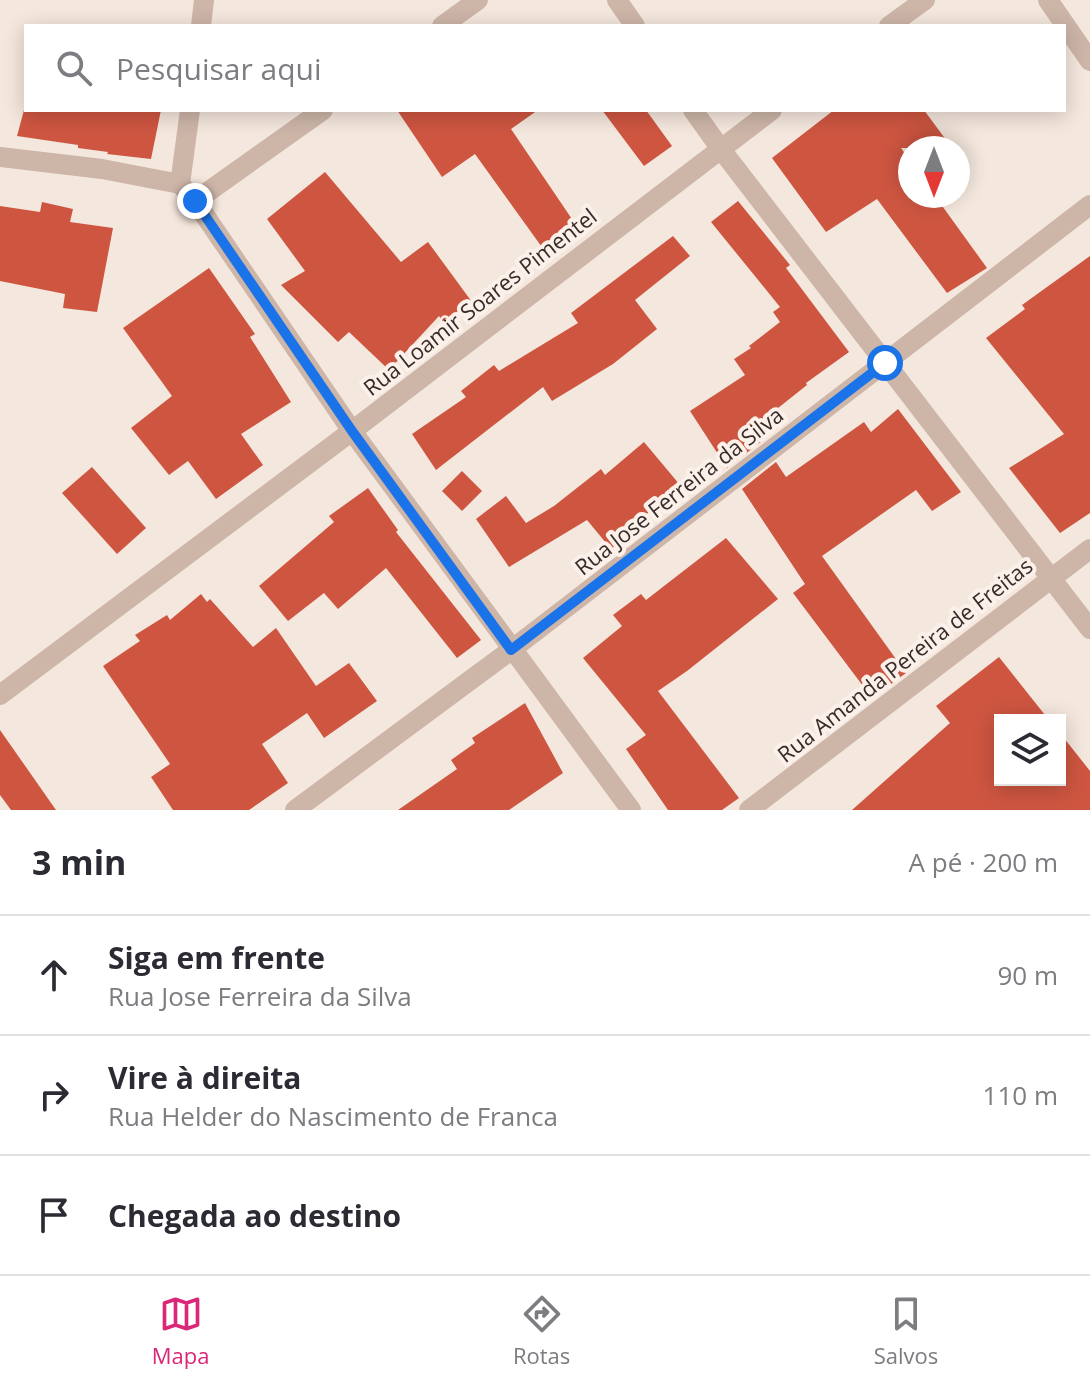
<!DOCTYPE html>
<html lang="pt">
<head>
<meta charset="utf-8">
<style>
	:root { --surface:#fff; --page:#f7f7f7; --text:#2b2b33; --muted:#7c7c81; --line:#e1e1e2; --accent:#db2777 }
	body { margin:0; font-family:"Open Sans",sans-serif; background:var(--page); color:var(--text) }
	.controls { position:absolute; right:24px; bottom:24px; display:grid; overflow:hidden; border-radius:0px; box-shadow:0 4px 20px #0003 }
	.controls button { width:72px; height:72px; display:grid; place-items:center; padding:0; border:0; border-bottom:2px solid var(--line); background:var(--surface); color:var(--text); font:40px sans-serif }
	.compass { position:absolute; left:898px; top:136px; width:72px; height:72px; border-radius:50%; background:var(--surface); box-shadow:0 4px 20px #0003; rotate:180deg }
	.stop { position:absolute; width:24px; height:24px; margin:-18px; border:6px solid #1a73e8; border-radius:50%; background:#fff }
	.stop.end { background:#1a73e8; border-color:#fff; box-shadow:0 2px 8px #0008 }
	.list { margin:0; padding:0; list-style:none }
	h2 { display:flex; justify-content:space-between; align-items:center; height:104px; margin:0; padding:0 32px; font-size:34px }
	h2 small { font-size:26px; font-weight:400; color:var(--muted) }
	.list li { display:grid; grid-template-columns:52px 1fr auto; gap:24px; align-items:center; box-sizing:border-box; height:120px; padding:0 32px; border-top:2px solid var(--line) }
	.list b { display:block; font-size:30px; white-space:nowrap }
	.list p { margin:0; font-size:26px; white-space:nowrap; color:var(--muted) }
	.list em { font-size:26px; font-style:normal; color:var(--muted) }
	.icon { flex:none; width:44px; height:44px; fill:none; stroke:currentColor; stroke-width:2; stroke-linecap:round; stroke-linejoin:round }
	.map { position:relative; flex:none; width:1090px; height:810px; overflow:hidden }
	.search { position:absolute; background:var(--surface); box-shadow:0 4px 20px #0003; left:24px; right:24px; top:24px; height:88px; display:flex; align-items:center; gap:20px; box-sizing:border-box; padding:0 28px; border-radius:0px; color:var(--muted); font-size:30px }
	.sheet { height:464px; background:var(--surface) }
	nav { display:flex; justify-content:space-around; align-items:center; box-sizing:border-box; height:112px; border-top:2px solid var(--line); background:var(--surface); font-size:22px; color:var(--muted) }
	nav a { display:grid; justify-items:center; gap:4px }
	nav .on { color:var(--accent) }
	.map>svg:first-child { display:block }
</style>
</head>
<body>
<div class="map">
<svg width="1090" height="810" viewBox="0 0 1090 810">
	<rect width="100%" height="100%" fill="#f4e7dd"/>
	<g fill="#ce5641">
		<polygon points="24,110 161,110 151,159 107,154 108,152 78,148 78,145 17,136"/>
		<polygon points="397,110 538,110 511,129 578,228 544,250 475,154 442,177"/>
		<polygon points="602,110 646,110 672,146 644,166"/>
		<polygon points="834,110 924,110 952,148 901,148 910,161 910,196 935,196 987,268 947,293 877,199 826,232 772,158"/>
		<polygon points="325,172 401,262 428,242 472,302 443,322 439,316 389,370 349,332 338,342 281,285 305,271 267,219"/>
		<polygon points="738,201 790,265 786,268 849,352 806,383 807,385 753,428 762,441 727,468 690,411 745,375 734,359 751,348 749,346 780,322 773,312 780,307 711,222"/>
		<polygon points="42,202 73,209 70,222 113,228 97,312 63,308 65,294 0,281 0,206 40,212"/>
		<polygon points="673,236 690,256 635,300 657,329 613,364 552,401 543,387 436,470 412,434 466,397 461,391 494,365 499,371 578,323 571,313"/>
		<polygon points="1090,256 1090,513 1060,533 1009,468 1064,434 986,338 1025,309 1022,305"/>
		<polygon points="209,268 255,334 250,337 291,402 241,434 263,465 216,499 188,461 169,475 131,428 172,396 123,328"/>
		<polygon points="898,409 961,492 932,511 916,490 822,556 906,673 872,698 793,593 805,584 742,489 776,462 786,477 864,422 871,432"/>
		<polygon points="644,442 680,485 641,519 644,523 611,549 587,520 509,567 476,519 506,496 526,523 554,506 601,469 605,475"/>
		<polygon points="92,467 146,528 117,554 62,493"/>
		<polygon points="462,471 482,491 462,511 442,491"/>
		<polygon points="368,488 398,530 396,532 481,640 457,658 386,568 338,609 324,593 288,621 259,586 334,522 329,516"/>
		<polygon points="726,538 778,599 687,671 658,691 739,798 722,810 668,810 626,749 646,735 583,658 622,626 613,615 641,594 646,600"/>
		<polygon points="201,594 207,602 210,599 253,647 276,628 316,686 349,663 377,701 324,738 307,713 262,744 288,783 249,810 173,810 151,777 170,764 103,666 140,641 135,635 167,615 170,620"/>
		<polygon points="999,657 1049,720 1000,720 1000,780 1060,780 1060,733 1090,771 1090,810 852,810 950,723 936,706"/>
		<polygon points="525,703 563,773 509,810 398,810 457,769 451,760 475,743 472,738"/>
		<polygon points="0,730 56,810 11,810 0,795"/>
	</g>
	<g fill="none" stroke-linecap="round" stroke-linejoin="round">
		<g stroke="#cdb5a8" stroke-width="20">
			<polyline points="617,0 635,26"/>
			<polyline points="1048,0 1090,61"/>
			<polyline points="201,26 204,0"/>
			<polyline points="442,26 478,0"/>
			<polyline points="889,26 925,0"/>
			<polyline points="693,110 720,148 1090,629"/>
			<polyline points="0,157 102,169 180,184"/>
			<polyline points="180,184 195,201 352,431 631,810"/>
			<polyline points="180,184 190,110"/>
			<polyline points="195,201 323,110"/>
			<polyline points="0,695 352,431 772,110"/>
			<polyline points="295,810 511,650 1090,205"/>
			<polyline points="749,810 1090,549"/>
		</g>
	</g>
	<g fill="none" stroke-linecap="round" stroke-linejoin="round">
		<polyline stroke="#1a73e8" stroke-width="10" points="195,201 352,431 511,650 885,363"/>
	</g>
	<g text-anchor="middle" stroke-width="8" stroke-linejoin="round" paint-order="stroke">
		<g font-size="22" fill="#392c28" stroke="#fbf1ea">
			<text transform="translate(480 302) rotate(-38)" y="8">Rua Loamir Soares Pimentel</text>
			<text transform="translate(679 491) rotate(-38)" y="8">Rua Jose Ferreira da Silva</text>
			<text transform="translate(905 660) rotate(-38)" y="8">Rua Amanda Pereira de Freitas</text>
		</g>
	</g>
</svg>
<div class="controls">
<button><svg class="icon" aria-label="layers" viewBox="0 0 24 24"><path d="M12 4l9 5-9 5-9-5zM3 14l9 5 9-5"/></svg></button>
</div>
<svg class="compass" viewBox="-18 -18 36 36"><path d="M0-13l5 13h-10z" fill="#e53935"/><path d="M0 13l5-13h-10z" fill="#7c7c81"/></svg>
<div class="stop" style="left:885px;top:363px"></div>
<div class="stop end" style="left:195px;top:201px"></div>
<div class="search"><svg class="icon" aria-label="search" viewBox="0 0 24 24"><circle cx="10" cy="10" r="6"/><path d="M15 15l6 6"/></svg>Pesquisar aqui</div>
</div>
<section class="sheet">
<h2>3 min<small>A pé · 200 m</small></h2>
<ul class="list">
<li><svg class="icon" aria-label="ahead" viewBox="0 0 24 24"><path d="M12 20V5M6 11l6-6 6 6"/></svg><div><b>Siga em frente</b><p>Rua Jose Ferreira da Silva</p></div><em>90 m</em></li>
<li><svg class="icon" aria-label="right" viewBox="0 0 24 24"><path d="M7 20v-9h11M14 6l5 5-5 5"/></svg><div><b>Vire à direita</b><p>Rua Helder do Nascimento de Franca</p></div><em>110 m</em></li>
<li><svg class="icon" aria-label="arrive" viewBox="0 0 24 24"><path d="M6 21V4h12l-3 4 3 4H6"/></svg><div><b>Chegada ao destino</b></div></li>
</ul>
</section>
<nav>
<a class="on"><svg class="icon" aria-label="map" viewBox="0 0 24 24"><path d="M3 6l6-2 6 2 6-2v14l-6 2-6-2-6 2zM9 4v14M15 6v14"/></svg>Mapa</a>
<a><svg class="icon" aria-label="directions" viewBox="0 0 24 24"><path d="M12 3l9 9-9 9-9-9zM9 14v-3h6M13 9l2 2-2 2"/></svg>Rotas</a>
<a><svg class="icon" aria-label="saved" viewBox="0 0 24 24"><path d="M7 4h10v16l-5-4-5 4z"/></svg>Salvos</a>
</nav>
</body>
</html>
